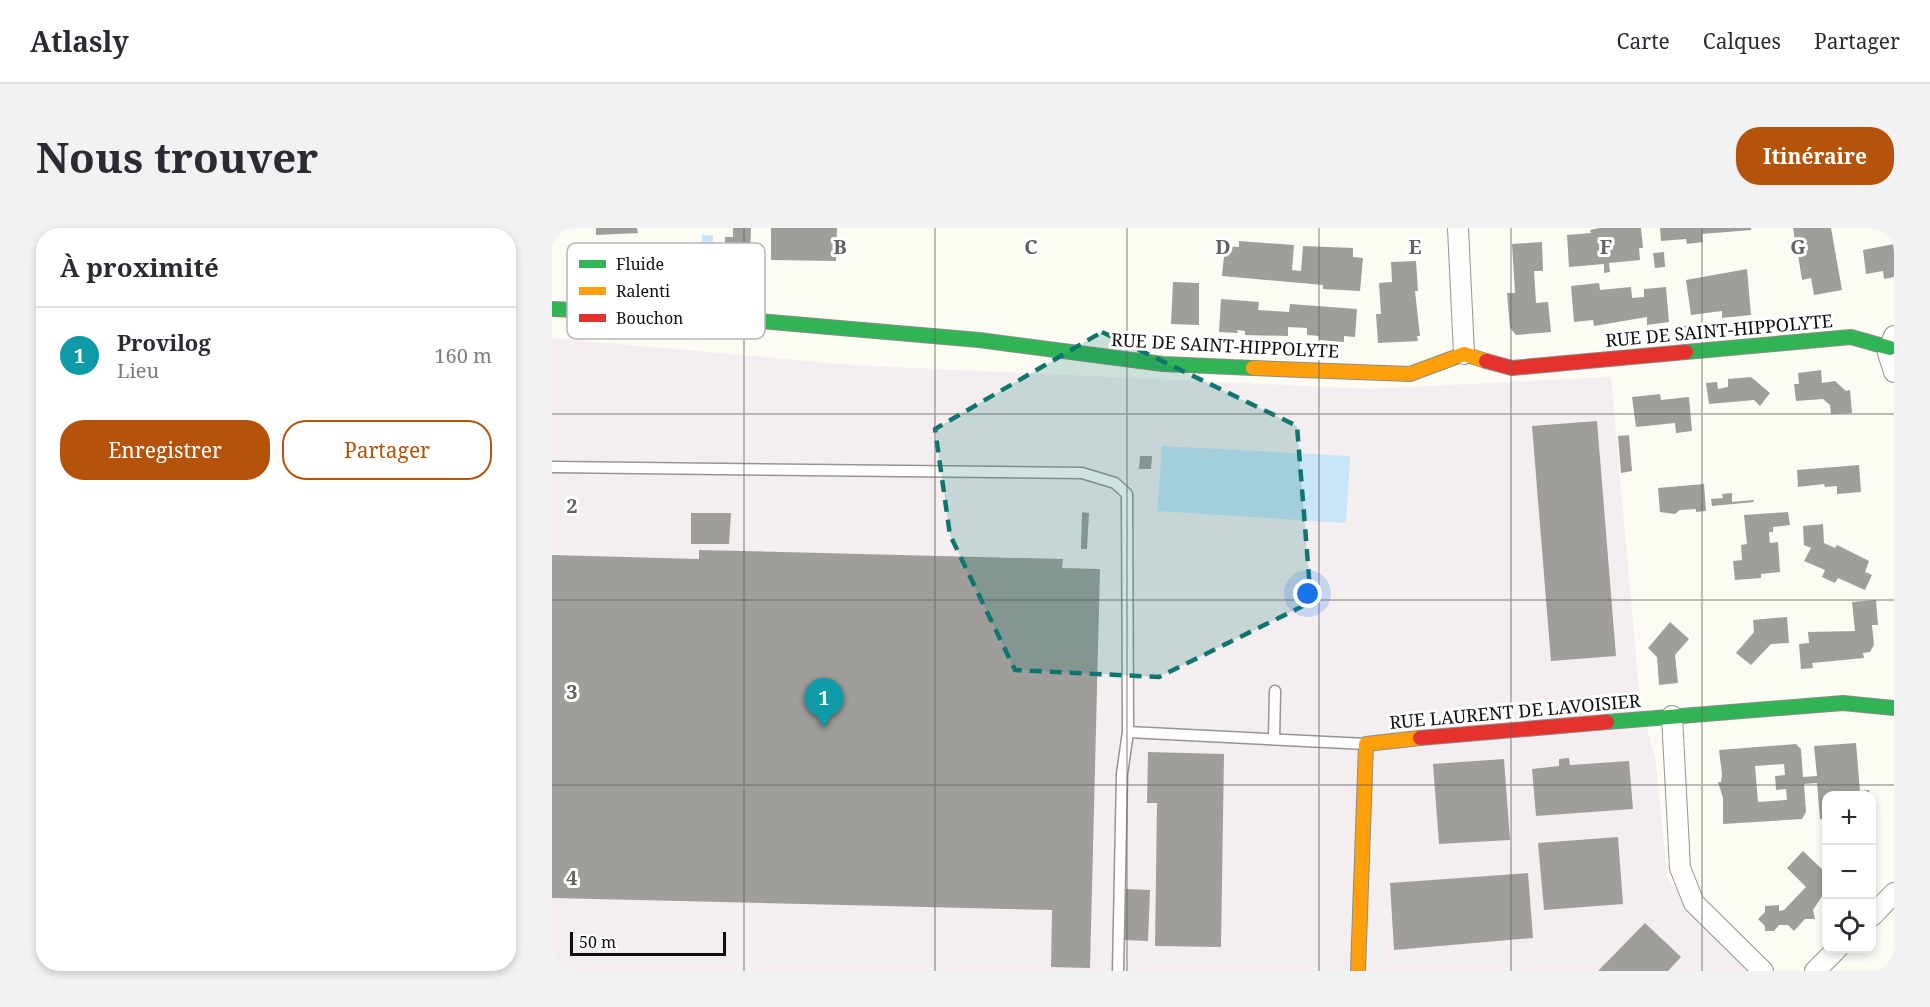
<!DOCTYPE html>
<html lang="fr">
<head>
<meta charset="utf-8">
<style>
	:root { --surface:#fff; --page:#f2f2f3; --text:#2b2b33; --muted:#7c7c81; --line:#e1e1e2; --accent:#b45309 }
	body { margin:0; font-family:"Noto Serif",serif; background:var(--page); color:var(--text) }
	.controls { position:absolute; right:18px; bottom:18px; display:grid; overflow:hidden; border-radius:12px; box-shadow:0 3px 9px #0003 }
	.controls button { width:54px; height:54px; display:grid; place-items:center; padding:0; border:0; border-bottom:2px solid var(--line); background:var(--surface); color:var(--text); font:30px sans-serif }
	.scale { position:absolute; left:18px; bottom:15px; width:156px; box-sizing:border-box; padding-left:6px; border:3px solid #0f0f0f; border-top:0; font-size:16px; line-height:21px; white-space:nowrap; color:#0f0f0f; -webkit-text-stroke:4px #fff; paint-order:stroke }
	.you { position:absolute; left:756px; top:366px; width:21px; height:21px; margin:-15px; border:4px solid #fff; border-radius:50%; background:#1a73e8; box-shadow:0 0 0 9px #1a73e833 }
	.badge { display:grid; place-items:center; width:39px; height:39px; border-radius:50%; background:var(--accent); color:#fff; font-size:20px; font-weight:700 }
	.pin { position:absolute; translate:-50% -50px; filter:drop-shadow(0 2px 3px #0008) }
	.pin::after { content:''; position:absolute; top:32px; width:21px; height:18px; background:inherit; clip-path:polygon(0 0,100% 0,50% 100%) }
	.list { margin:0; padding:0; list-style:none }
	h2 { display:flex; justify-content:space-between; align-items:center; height:78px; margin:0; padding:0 24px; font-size:26px }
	h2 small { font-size:20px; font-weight:400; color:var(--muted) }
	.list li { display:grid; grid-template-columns:39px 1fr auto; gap:18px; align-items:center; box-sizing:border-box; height:96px; padding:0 24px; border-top:2px solid var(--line) }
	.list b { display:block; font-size:22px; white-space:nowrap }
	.list p { margin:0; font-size:20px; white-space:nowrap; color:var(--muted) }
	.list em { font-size:20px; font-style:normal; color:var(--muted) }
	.actions { display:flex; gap:12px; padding:18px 24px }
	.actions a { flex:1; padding:14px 0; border:2px solid var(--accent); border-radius:24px; text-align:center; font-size:21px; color:var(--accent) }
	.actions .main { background:var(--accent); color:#fff }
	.icon { flex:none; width:33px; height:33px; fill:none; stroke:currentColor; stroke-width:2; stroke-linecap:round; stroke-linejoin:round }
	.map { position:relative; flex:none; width:1342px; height:743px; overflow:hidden; border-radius:24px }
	header { display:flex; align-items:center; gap:36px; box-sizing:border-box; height:84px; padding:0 30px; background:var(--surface); border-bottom:2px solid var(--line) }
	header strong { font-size:28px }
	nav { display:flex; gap:33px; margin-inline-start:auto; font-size:21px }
	.intro { display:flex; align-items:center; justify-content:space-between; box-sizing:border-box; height:144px; padding:0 36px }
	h1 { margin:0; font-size:42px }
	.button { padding:15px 27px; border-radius:24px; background:var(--accent); color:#fff; font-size:21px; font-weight:700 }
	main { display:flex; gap:36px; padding:0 36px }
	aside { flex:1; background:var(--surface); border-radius:24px; box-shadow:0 3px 9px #0003 }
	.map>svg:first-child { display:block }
</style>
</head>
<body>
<header>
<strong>Atlasly</strong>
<nav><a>Carte</a><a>Calques</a><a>Partager</a></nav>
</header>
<div class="intro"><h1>Nous trouver</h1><a class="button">Itinéraire</a></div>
<main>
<aside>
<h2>À proximité<small></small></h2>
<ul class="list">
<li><span class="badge" style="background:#0f9aa8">1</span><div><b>Provilog</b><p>Lieu</p></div><em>160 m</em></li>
</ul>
<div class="actions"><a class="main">Enregistrer</a><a>Partager</a></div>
</aside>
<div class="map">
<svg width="1342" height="743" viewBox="0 0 1342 743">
	<rect width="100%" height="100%" fill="#fcfbf4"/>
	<polygon fill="#f4eef1" points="0,110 300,137 818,161 1059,149 1088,473 1104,534 1115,650 1199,743 0,743"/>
	<g fill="#c9e5f8">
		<polygon points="150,7 161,7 160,32 149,32"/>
		<polygon points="610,218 798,228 794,295 605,283"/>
	</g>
	<g fill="#a09e9a" fill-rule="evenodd">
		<polygon points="44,0 85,0 86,5 44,7"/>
		<polygon points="181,0 199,0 198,35 178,36 178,21 173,21 173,9 181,9"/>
		<polygon points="219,0 285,0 284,33 219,32"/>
		<polygon points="1048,0 1089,0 1091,20 1087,20 1088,32 1057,35 1058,44 1052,45 1052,36 1017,39 1015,7 1039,5 1038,2"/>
		<polygon points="1108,0 1199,0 1199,2 1150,6 1151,14 1135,16 1134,11 1109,13"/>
		<polygon points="1241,0 1279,0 1290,62 1262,67 1259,50 1250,52 1245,20 1253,19 1252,11 1243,12"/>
		<polygon points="687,13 742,17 740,42 749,43 751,18 801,20 801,29 811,30 808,63 771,61 771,57 670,48 673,18 687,19"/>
		<polygon points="990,14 991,43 982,43 984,75 996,74 999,104 964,107 958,100 955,65 963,65 960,16"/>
		<polygon points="1342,16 1342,49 1332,51 1331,43 1314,46 1311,22"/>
		<polygon points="1112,24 1113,39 1103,40 1101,25"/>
		<polygon points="864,33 866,63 863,63 868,108 865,108 866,113 826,115 824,86 829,86 827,55 840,54 839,34"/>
		<polygon points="1195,41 1199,87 1170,90 1170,83 1139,87 1134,52"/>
		<polygon points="621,54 647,55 647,97 619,96"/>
		<polygon points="1047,55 1048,62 1079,59 1080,70 1092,69 1092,61 1114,59 1117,94 1095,97 1095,89 1042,98 1041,92 1022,94 1019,58"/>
		<polygon points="669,71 707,74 706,82 737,84 738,76 805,81 803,109 792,108 792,114 767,112 767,108 755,107 755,100 736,99 736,108 693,107 693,103 685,102 686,105 667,104"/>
		<polygon points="1140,97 1141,104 1131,105 1130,98"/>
		<polygon points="1269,142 1270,155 1283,153 1294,163 1298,162 1300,185 1279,186 1278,177 1271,171 1244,173 1242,156 1247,156 1246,145"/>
		<polygon points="1199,149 1218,165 1208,178 1202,172 1157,176 1154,155 1165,154 1166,161 1176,159 1176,151"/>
		<polygon points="1108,166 1109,172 1137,169 1140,203 1124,205 1123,195 1084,199 1080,169"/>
		<polygon points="1045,193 1064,428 999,433 980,198"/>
		<polygon points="1077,207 1080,243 1069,245 1066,208"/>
		<polygon points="588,228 600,228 599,241 587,241"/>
		<polygon points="1307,237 1309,264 1285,266 1285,258 1273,259 1272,256 1246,259 1245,242"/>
		<polygon points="1152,256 1154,283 1144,284 1144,281 1128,282 1123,286 1108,284 1106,260"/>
		<polygon points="1180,265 1180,274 1201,272 1202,274 1160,278 1159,271 1171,270 1170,266"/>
		<polygon points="530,284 537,285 535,321 529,321"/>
		<polygon points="1236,284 1238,297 1221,299 1221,304 1217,304 1218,315 1226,314 1228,344 1209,346 1209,350 1183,352 1181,333 1190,332 1189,317 1195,316 1192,287"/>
		<polygon points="139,285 179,285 177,316 139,316"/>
		<polygon points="1271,296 1272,315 1283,320 1285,317 1317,333 1313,344 1320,347 1313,362 1286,350 1283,355 1270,349 1273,342 1252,333 1259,320 1252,317 1251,298"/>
		<polygon points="147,322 511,331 510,340 548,341 538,740 499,739 500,682 0,670 0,327 147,331"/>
		<polygon points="1324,372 1326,397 1320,397 1322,417 1318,424 1311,425 1312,430 1260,435 1261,440 1249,441 1247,416 1257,415 1256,404 1303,403 1300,374"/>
		<polygon points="1235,389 1237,415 1219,416 1199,437 1184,425 1202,404 1201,392"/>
		<polygon points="1118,394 1137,411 1123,427 1126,455 1107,457 1105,429 1096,420"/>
		<path d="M 1304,515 L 1308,563 L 1317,562 L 1318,567 L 1275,567 L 1274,591 L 1268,591 L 1265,555 L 1252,556 L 1254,584 L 1250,591 L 1171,596 L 1171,570 L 1166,554 L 1169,554 L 1170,546 L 1167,522 L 1244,516 L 1249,521 L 1251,549 L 1265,548 L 1262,518 ZM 1232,536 L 1233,547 L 1223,548 L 1224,562 L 1234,561 L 1235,572 L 1206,574 L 1203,538 Z"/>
		<polygon points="596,524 672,526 669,719 603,718 605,575 595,575"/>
		<polygon points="1017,530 1018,537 1077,533 1081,581 984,588 980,541 1007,538 1007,531"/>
		<polygon points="952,531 958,612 887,616 881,536"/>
		<polygon points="1066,609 1071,676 992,682 986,615"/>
		<polygon points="1251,623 1274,645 1274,662 1261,682 1263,691 1253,691 1242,703 1236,697 1227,697 1222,703 1213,703 1213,698 1206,691 1213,684 1213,678 1227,677 1227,683 1232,682 1254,659 1235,640"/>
		<polygon points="976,645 981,710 842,722 838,655"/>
		<polygon points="573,661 598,662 596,713 572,712"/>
		<polygon points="1093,695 1129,729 1116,743 1046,743"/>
	</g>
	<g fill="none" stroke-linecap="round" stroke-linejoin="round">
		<defs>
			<g id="lane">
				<polyline points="0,239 530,245 563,255 575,266 576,504 570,546 566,743"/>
				<polyline points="576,504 814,516"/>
				<polyline points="722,511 723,463"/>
			</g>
			<g id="street">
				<polyline points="906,0 912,126"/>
				<polyline points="1342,108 1336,125 1342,144"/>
				<polyline points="1120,488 1128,640 1142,675 1211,743"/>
				<polyline points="1320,688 1342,665"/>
				<polyline points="1263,743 1286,720"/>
			</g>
			<g id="fast">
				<polyline points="0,81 139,87 427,112 611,136 701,140"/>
				<polyline points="1134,124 1299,109 1338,120"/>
				<polyline points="1055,494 1291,475 1342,480"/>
			</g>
			<g id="slow">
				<polyline points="701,140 858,146 912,126 934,133"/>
				<polyline points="806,743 814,516 868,510"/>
			</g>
			<g id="jam">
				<polyline points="934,133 960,140 1134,124"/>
				<polyline points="868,510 1055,494"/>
			</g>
		</defs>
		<use href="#lane" stroke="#969592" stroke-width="13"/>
		<use href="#street" stroke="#969592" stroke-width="22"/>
		<use href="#fast" stroke="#8c8c89" stroke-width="16"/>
		<use href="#slow" stroke="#8c8c89" stroke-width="16"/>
		<use href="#jam" stroke="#8c8c89" stroke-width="16"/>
		<use href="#lane" stroke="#fffefd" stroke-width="10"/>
		<use href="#street" stroke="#fffefd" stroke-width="20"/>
		<use href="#fast" stroke="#30b455" stroke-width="14"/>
		<use href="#slow" stroke="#ff9f0a" stroke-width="14"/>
		<use href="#jam" stroke="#e5322d" stroke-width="14"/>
	</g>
	<path fill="#0f766e" fill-opacity="0.2" stroke="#0f766e" stroke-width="4.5" stroke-dasharray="12 8" stroke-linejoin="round" d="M 550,104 L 745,198 L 759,374 L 607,449 L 463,442 L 398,307 L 383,201 Z"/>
	<path fill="none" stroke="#62625f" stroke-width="1.5" stroke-opacity="0.55" d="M 192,0 L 192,743M 383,0 L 383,743M 575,0 L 575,743M 767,0 L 767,743M 959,0 L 959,743M 1150,0 L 1150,743M 0,186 L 1342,186M 0,372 L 1342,372M 0,557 L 1342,557"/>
	<g text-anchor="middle" stroke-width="6" stroke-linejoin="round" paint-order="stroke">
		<g font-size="18" fill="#0f0f0f" stroke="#fff">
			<text transform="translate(1167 103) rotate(-5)" y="6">RUE DE SAINT-HIPPOLYTE</text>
			<text transform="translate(673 118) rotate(3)" y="6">RUE DE SAINT-HIPPOLYTE</text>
			<text transform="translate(963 484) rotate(-5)" y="6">RUE LAURENT DE LAVOISIER</text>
		</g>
	</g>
	<rect x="15" y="15" width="198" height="96" rx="9" fill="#fff" stroke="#b7b7b7" stroke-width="1.5"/>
	<rect x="27" y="32" width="27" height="8" fill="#30b455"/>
	<rect x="27" y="59" width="27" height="8" fill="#ff9f0a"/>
	<rect x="27" y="86" width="27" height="8" fill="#e5322d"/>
	<g font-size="16" fill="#0f0f0f">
		<text x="64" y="42">Fluide</text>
		<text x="64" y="69">Ralenti</text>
		<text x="64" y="96">Bouchon</text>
	</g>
	<g font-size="20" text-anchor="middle" font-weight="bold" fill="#62625f" stroke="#fff" stroke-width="6" stroke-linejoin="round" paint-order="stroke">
		<text x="288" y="26">B</text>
		<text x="479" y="26">C</text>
		<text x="671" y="26">D</text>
		<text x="863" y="26">E</text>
		<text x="1054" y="26">F</text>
		<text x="1246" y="26">G</text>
		<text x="20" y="285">2</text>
		<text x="20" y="471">3</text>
		<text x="20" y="657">4</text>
	</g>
</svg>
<div class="controls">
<button>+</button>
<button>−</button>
<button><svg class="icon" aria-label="locate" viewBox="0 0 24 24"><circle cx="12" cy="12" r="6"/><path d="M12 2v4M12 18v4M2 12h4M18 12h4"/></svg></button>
</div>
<div class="scale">50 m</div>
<div class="you"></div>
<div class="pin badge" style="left:272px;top:500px;background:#0f9aa8">1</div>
</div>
</main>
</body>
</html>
